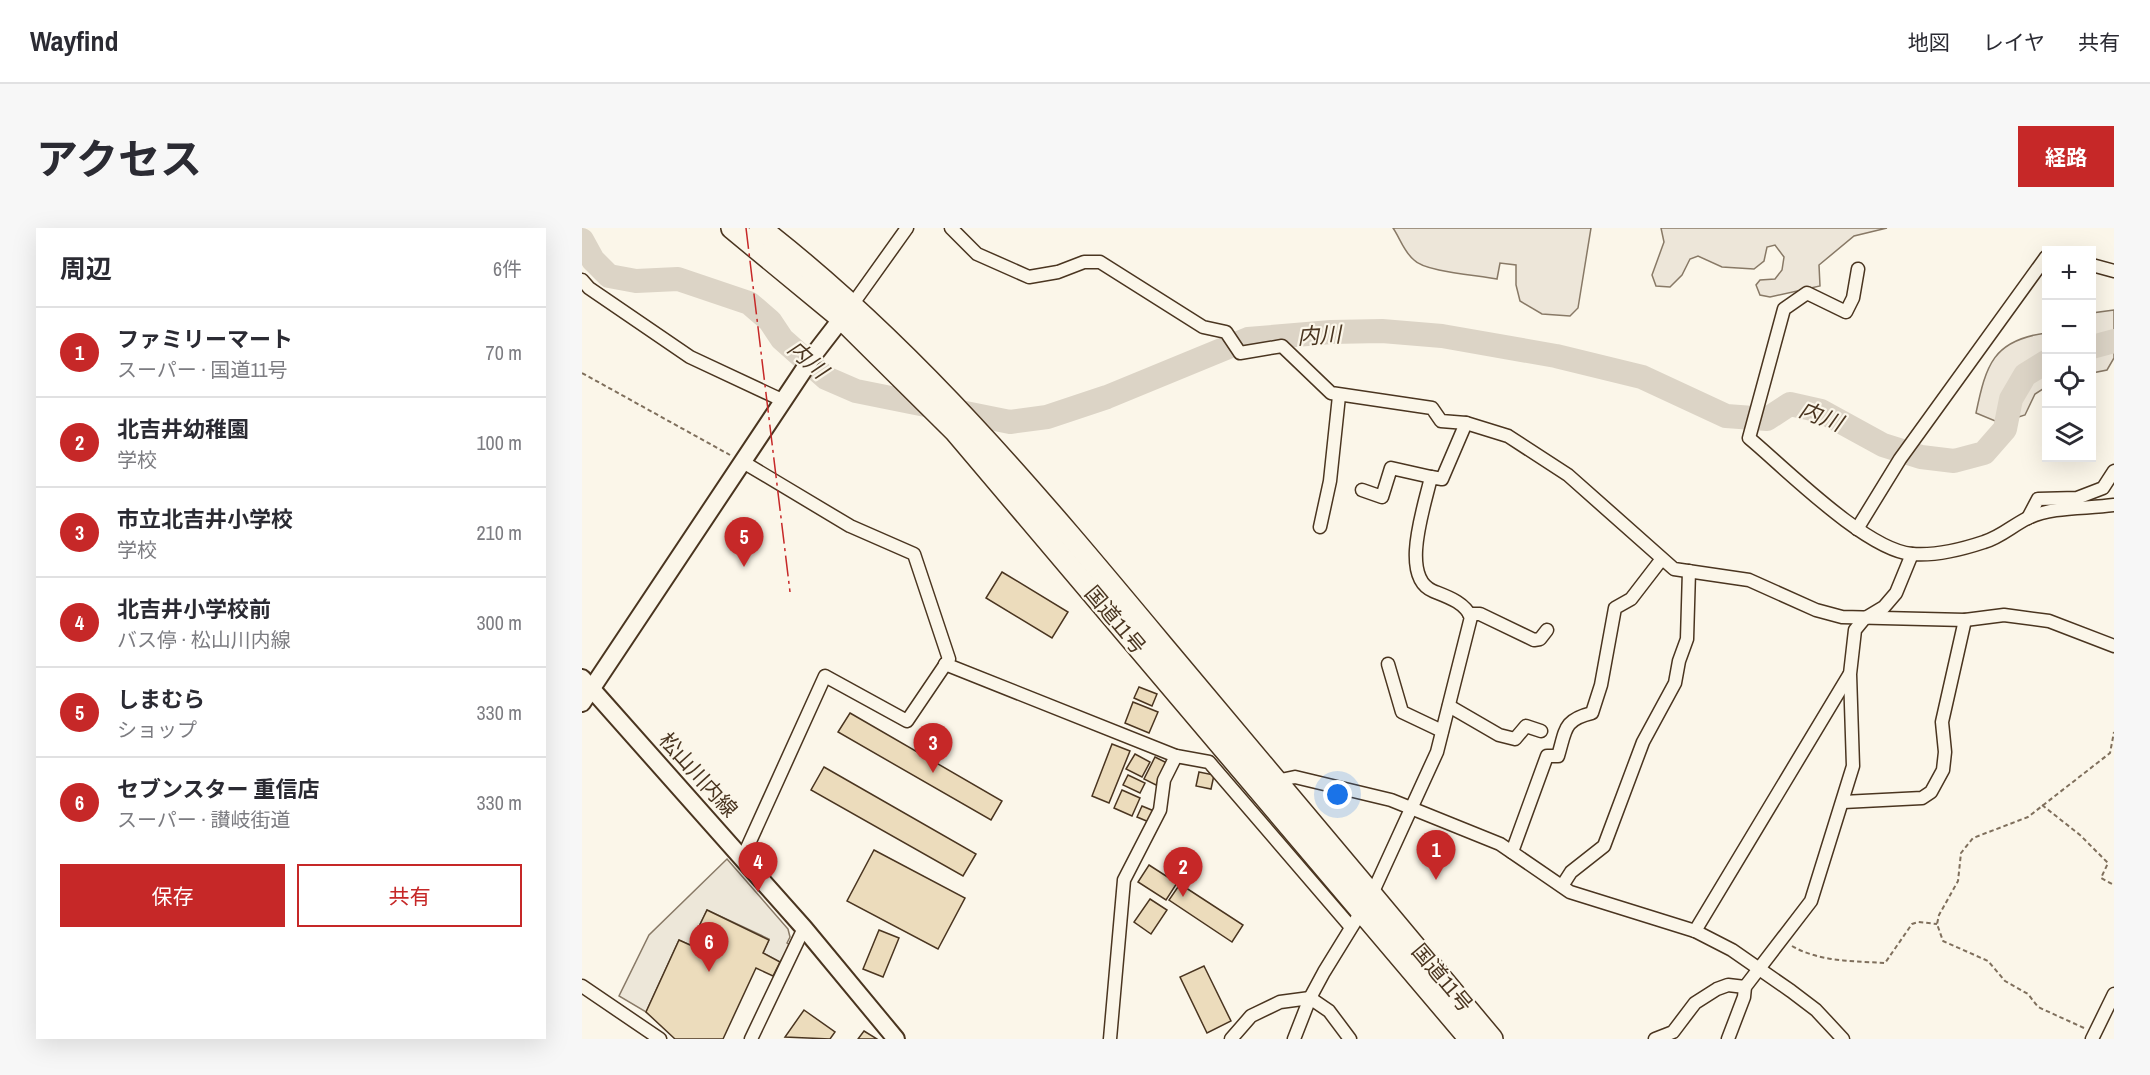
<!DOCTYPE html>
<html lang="ja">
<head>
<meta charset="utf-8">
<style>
	:root { --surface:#fff; --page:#f7f7f7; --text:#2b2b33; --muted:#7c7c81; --line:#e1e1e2; --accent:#c62828 }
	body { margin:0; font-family:"Archivo Narrow","Noto Sans JP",sans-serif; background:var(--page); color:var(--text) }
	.controls { position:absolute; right:18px; top:18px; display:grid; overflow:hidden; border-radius:0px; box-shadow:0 6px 24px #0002 }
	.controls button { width:54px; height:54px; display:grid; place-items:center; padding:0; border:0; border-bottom:2px solid var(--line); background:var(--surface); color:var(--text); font:30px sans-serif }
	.you { position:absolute; left:756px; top:567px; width:21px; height:21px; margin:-15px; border:4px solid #fff; border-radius:50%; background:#1a73e8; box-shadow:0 0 0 9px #1a73e833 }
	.badge { display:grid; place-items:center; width:39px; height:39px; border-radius:50%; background:var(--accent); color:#fff; font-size:20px; font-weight:700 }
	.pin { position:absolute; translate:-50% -50px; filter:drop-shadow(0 2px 3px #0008) }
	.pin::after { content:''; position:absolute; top:32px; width:21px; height:18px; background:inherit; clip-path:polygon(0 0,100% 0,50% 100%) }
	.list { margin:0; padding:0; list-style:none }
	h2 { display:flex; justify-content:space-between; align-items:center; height:78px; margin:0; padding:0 24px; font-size:26px }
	h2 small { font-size:20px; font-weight:400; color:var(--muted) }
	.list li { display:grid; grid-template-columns:39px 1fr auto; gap:18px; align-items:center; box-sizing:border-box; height:90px; padding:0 24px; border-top:2px solid var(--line) }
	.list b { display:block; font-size:22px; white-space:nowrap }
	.list p { margin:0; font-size:20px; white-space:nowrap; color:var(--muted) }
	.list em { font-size:20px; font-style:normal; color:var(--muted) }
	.actions { display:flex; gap:12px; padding:18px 24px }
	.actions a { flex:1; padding:14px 0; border:2px solid var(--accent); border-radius:0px; text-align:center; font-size:21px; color:var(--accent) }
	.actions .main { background:var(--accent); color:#fff }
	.icon { flex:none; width:33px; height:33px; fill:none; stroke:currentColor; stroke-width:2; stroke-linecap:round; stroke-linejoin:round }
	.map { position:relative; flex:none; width:1532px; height:811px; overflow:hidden; border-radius:0px }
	header { display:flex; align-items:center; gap:36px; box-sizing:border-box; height:84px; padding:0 30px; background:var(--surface); border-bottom:2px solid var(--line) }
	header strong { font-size:28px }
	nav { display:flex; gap:33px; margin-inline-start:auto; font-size:21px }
	.intro { display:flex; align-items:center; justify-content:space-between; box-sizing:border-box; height:144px; padding:0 36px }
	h1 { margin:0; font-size:42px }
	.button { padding:15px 27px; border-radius:0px; background:var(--accent); color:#fff; font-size:21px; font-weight:700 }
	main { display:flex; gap:36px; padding:0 36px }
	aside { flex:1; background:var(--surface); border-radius:0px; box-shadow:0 6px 24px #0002 }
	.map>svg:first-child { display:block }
</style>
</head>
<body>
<header>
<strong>Wayfind</strong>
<nav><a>地図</a><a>レイヤ</a><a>共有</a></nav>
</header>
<div class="intro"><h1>アクセス</h1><a class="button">経路</a></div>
<main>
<aside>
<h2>周辺<small>6件</small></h2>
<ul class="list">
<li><span class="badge">1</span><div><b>ファミリーマート</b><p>スーパー · 国道11号</p></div><em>70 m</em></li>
<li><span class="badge">2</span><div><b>北吉井幼稚園</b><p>学校</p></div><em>100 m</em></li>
<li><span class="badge">3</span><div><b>市立北吉井小学校</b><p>学校</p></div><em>210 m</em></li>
<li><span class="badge">4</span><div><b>北吉井小学校前</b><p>バス停 · 松山川内線</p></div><em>300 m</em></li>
<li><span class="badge">5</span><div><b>しまむら</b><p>ショップ</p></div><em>330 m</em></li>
<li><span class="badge">6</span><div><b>セブンスター 重信店</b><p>スーパー · 讃岐街道</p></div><em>330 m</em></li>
</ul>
<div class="actions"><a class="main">保存</a><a>共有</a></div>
</aside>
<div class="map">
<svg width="1532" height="811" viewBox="0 0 1532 811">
	<rect width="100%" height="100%" fill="#fbf6e9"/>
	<g fill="#ede6d9" stroke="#887966" stroke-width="1.5">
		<path d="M 811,0 L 1009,0 L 996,80 L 988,88 L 960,86 L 938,73 L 934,57 L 934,37 L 918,35 L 915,51 C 896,47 843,44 832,32 C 822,24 818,10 811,0 Z"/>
		<polygon points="1079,0 1305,0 1272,8 1237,37 1238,58 1188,69 1178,67 1174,57 1178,52 1193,51 1200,42 1202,29 1193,17 1185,19 1182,33 1172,41 1140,39 1116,28 1108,31 1100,47 1088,59 1074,58 1070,47 1082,14"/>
		<polygon points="1532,82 1532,130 1525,142 1510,145 1510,85"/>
		<path d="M 1464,105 L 1464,159 L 1453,166 L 1443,187 L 1418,195 L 1394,185 C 1404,137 1411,112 1464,105 Z"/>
	</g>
	<polygon fill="#ede7d9" stroke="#887966" stroke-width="1.5" points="145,631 206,701 208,709 205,715 208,717 198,734 181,725 187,711 125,682 108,717 97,712 64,784 37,768 67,707"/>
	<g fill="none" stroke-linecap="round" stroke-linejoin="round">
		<g stroke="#dcd4c6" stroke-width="24">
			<polyline points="0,12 11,32 27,48 54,53 96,51 167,75 188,93 200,111 244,150 274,163 428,194 465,189 525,169 666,111 749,104 800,103 860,108 974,128 1060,149 1144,188 1185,191 1208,176 1239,183 1301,217 1339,229 1372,233 1402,225 1423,201 1429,171 1443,147 1464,134"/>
			<polyline points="1510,119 1532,113"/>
		</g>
	</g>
	<g fill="#ecdcbc" stroke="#4a3520" stroke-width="1.5">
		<polygon points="420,344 486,384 470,410 404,370"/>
		<polygon points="557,459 575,466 570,478 552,470"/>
		<polygon points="551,474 576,484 567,505 543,495"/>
		<polygon points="268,485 420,573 409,592 256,504"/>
		<polygon points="530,516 548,523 527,575 510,568"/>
		<polygon points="553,526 568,534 560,549 544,541"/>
		<polygon points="573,529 585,535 574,557 562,551"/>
		<polygon points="242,539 394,626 381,648 229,562"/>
		<polygon points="617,544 632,547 629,561 614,558"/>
		<polygon points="546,547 563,555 558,565 541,557"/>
		<polygon points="540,562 558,570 550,588 532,580"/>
		<polygon points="560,578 572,583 567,594 555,589"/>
		<polygon points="292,622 383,670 356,721 265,673"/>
		<polygon points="567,637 595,655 584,672 556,654"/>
		<polygon points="598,656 661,697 650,714 587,672"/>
		<polygon points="568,671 585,682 569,706 552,694"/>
		<polygon points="125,682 187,712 181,725 198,734 191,748 174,740 141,811 93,811 64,784 97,712 108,717"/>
		<polygon points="297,702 317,710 301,749 281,741"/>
		<polygon points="622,738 649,793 625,805 598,749"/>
		<polygon points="222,782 253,804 248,811 203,809"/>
		<polygon points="282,803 295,811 276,811"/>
	</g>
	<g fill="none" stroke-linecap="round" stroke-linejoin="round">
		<defs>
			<g id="street">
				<polyline points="369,0 395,26 447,49 476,44 502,34 518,34 621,99 644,104 658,125 700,118 749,165 850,180 859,193 884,195 926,208 986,247 1092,341 1167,352 1234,382 1260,389 1383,392 1422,387 1467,393 1532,418"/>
				<polyline points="1510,37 1532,43"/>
				<path d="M 1276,41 L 1271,70 L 1264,84 L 1225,65 L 1202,81 L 1167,210 C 1204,241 1284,322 1330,326 C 1353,328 1381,321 1402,314 C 1419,309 1431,297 1446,290 C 1471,278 1505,281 1532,277"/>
				<polyline points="0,52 7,60 108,129 202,173"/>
				<polyline points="270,77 325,0"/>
				<polyline points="780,262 800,269 809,240 849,249"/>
				<polyline points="1446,290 1456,271 1495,270 1521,260 1532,243"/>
				<polyline points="738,299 748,253 757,168"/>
				<polyline points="1275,301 1318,231 1464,29"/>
				<polyline points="887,386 898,386 952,412 958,411 965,402"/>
				<polyline points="363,436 594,528 627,534 768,698"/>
				<polyline points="806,436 820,484 860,503"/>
				<polyline points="867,478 917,507 933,511 944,498 959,503"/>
				<polyline points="694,553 713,549 809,572 918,616 988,664 1113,703 1150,722 1209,763 1234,782 1261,811"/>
				<polyline points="1261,574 1340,570 1349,564 1361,542 1363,524 1360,494 1383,392"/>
				<path d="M 930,624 L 965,528 L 976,528 C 984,502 981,492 1010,485 L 1019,457 L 1033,380 L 1049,371 L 1079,332"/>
				<polyline points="160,631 243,448 325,493 367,431 332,326 268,298 161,234"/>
				<polyline points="980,658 989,644 1022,618 1061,514 1093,455 1097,433 1105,411 1107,343"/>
				<polyline points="1113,703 1267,447"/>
				<polyline points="0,758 78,811"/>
				<polyline points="169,811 222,700"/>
				<polyline points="528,811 542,652 578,582 582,552 594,528"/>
				<polyline points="649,811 669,788 698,774 728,770 747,783 768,811"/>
				<path d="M 712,811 L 728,770 L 742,744 L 790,666 L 855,524 L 889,389 C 882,374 866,369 851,363 C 817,349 843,277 849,249 L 860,251 L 884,195"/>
				<polyline points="1073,811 1091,804 1113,775 1135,761 1146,757 1163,759"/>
				<polyline points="1146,811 1162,769 1163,759 1229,673 1271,538 1268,446 1273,402 1282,391 1302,379 1314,365 1330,326"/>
				<polyline points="1510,811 1532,766"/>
			</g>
			<g id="secondary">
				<polyline points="0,450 222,700 314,811"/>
				<polyline points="0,475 233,125 267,81"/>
			</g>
			<g id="highway">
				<polyline points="150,0 259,90 373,203 888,811"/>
				<path d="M 178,0 C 334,121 460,273 585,423 C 694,553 802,681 910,811"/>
			</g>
		</defs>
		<use href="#street" stroke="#4a3520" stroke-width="15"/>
		<use href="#secondary" stroke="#4a3520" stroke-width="20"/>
		<use href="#highway" stroke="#4a3520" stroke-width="24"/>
		<g stroke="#7f6f5c" stroke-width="2" stroke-dasharray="4.5 3" stroke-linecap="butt">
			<polyline points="0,145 148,227"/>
			<polyline points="1460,577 1498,607 1526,635 1519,650 1532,657"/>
			<path d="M 1210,718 C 1237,734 1273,733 1303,735 L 1330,696 L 1336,694 L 1355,696"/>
			<polyline points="1502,800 1456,779 1446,766 1423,753 1406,733 1361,713 1355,696 1357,687 1376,653 1379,625 1391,610 1446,589 1528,525 1532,504"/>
		</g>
		<use href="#street" stroke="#fbf6e9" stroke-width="12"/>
		<use href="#secondary" stroke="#fbf6e9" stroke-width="16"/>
		<use href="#highway" stroke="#fbf6e9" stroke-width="21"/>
		<polyline stroke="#c62828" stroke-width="1.5" stroke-dasharray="21 4.5 3 4.5" stroke-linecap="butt" points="164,0 208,364"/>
	</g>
	<g text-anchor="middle" stroke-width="4.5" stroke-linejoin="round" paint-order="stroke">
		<g font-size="21" fill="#4a3520" stroke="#fbf6e9">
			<text transform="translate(533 392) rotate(50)" y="7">国道11号</text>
			<text transform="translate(116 547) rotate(48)" y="7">松山川内線</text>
			<text transform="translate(860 750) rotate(50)" y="7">国道11号</text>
		</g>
		<g font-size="22" font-style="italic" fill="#4a3520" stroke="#fbf6e9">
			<text transform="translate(737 107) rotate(-3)" y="8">内川</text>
			<text transform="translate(226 131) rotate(42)" y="8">内川</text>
			<text transform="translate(1239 188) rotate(21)" y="8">内川</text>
		</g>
	</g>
</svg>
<div class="controls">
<button>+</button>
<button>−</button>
<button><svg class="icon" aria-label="locate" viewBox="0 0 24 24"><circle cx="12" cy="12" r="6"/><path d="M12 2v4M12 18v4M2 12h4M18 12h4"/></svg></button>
<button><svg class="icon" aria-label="layers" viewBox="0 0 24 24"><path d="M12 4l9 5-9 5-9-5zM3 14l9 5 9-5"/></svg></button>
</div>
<div class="you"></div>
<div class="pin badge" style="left:854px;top:652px">1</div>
<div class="pin badge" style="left:601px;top:669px">2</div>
<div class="pin badge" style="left:351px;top:545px">3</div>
<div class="pin badge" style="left:176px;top:664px">4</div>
<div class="pin badge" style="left:162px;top:339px">5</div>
<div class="pin badge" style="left:127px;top:744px">6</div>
</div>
</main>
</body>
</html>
